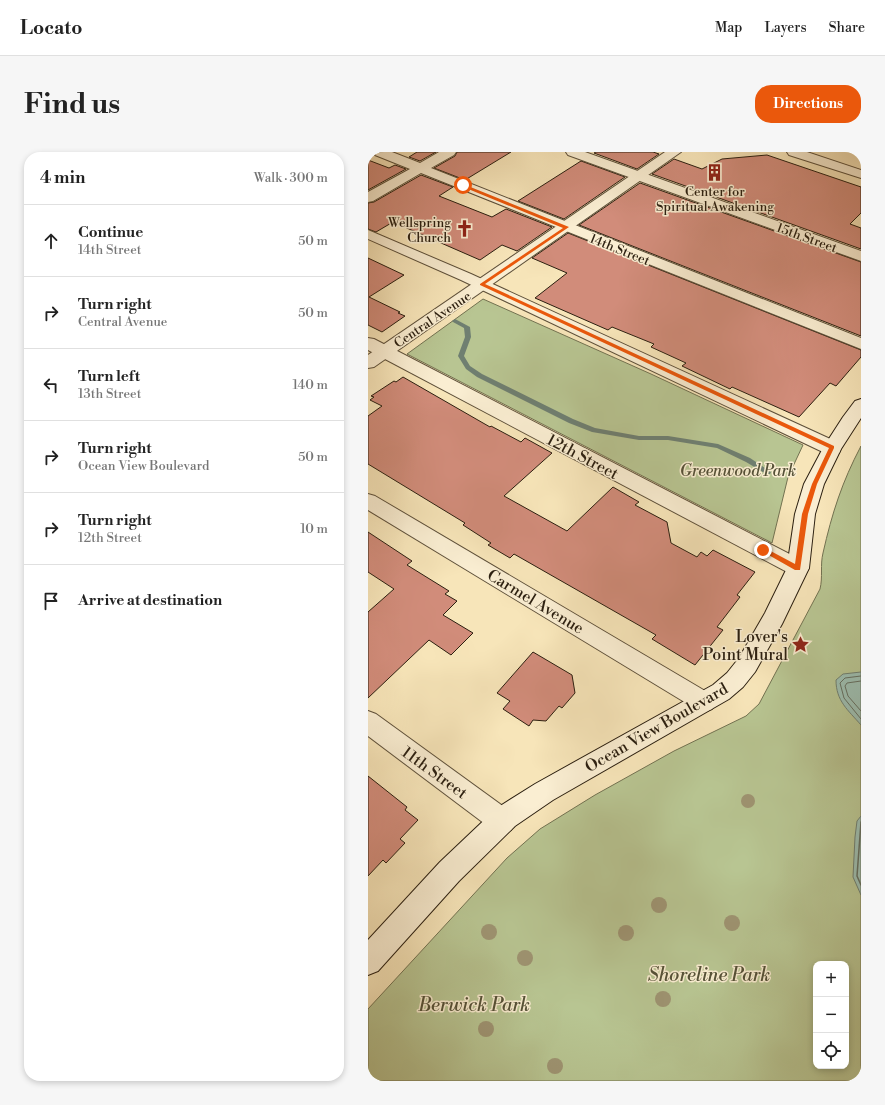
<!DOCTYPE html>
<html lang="en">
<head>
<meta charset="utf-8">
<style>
	:root { --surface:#fff; --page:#f6f6f6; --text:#222; --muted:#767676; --line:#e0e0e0; --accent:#ea580c }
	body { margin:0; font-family:"Libre Bodoni",serif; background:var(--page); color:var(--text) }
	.controls { position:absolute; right:12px; bottom:12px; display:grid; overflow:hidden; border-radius:8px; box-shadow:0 2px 6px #0003 }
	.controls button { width:36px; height:36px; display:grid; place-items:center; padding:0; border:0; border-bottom:1px solid var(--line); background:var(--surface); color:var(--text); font:20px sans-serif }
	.stop { position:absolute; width:12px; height:12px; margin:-9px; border:3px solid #ea580c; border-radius:50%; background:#fff }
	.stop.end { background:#ea580c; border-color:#fff; box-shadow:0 1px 4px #0008 }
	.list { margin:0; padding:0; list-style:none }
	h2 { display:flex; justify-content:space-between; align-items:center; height:52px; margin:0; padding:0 16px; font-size:17px }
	h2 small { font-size:13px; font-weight:400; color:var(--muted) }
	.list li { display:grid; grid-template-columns:26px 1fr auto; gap:12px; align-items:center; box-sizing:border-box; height:72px; padding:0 16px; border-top:1px solid var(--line) }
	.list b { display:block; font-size:15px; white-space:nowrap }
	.list p { margin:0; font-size:13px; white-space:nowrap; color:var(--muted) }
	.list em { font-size:13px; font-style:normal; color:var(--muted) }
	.icon { flex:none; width:22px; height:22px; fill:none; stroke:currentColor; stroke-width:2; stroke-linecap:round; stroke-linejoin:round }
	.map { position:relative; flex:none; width:493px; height:929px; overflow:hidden; border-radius:16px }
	header { display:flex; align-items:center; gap:24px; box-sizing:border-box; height:56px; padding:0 20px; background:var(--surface); border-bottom:1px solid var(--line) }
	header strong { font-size:19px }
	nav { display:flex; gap:22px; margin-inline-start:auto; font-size:14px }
	.intro { display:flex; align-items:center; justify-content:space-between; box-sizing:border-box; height:96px; padding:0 24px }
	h1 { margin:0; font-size:28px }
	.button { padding:10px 18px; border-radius:16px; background:var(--accent); color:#fff; font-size:14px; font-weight:700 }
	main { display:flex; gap:24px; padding:0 24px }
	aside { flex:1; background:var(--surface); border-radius:16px; box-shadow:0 2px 6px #0003 }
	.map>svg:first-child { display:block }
</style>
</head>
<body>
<header>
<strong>Locato</strong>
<nav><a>Map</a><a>Layers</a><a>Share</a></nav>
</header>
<div class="intro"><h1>Find us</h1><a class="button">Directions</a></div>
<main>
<aside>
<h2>4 min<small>Walk · 300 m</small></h2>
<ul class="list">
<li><svg class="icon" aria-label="ahead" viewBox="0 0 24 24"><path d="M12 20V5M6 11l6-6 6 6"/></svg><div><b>Continue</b><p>14th Street</p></div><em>50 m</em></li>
<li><svg class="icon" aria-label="right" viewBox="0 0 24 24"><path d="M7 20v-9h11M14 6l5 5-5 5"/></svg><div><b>Turn right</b><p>Central Avenue</p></div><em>50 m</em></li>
<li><svg class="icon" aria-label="left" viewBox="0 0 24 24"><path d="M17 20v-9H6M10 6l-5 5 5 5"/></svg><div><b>Turn left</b><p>13th Street</p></div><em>140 m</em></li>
<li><svg class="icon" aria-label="right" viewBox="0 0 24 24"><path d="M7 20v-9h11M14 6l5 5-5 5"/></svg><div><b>Turn right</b><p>Ocean View Boulevard</p></div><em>50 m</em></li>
<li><svg class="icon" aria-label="right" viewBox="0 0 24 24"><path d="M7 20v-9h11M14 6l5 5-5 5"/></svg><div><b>Turn right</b><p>12th Street</p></div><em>10 m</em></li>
<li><svg class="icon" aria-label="arrive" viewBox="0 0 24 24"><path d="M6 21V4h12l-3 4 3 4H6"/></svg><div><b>Arrive at destination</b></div></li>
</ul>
</aside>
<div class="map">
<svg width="493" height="929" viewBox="0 0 493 929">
	<rect width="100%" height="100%" fill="#f7e5b9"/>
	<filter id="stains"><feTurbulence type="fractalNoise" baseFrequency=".005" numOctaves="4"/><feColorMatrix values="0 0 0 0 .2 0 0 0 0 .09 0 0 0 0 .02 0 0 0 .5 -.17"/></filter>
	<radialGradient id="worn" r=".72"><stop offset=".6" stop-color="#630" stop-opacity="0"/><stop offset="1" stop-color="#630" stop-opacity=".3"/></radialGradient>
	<g fill="#b8c592" stroke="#727251" fill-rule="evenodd">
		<polygon points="115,147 283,222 435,293 420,325 404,391 39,202"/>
		<path d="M 493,294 L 493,929 L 0,929 L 0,857 L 139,706 L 172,677 L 227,643 L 306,599 L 378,564 L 391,552 L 452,437 C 455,425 452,413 455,401 C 464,361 474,330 493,294 ZM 448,812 L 478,812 L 478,914 L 448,914 Z"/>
	</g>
	<g fill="#9dbfb2" stroke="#6f7f71">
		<path d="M 493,520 L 493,573 C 480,558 468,549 468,528 L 475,522 Z"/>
		<polygon points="493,664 493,743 485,725 487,685 489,669"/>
	</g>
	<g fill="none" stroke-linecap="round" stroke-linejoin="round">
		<g stroke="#646f61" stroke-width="1">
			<polyline points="493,524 477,526 472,531 476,546 493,567"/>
			<polyline points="493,529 479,531 477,534 480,544 493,559"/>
		</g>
		<polyline stroke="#646f61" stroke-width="1.5" points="493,670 489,724 493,733"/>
		<polygon fill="#6f7f71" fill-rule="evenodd" points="87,167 102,175 103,185 96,204 102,214 114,222 205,267 227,276 271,284 300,284 350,292 382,306 403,320 402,322 398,322 378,310 349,296 300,288 271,288 224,280 201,271 109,225 98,217 90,204 97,185 96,176 85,170 84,169"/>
	</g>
	<g fill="#d18c7a" stroke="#2b1f10">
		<polygon points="49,0 68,0 52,9 41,5"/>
		<polygon points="89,0 143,0 97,28 66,16 87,4"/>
		<polygon points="228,0 285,0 291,2 269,17 226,1"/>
		<polygon points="399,3 493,35 493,61 482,72 493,76 493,97 284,22 306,7 334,17 354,7"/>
		<polygon points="0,8 21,16 27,13 38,17 0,38"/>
		<polygon points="213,9 257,25 196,67 150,49"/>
		<polygon points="53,23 85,35 71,44 124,65 138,57 184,75 149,99 134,93 112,108 25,70 8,80 0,77 0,51 6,50"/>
		<polygon points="272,31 493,110 493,184 211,73"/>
		<polygon points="200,81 493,198 493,205 468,234 462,231 431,265 364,235 362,237 314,214 318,211 283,195 286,192 244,175 240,178 167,146 199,121 164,106"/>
		<polygon points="0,106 36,123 1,145 32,160 30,161 37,164 14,180 0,173"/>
		<polygon points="35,225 122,275 123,274 153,290 157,286 184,301 136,344 199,379 245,335 271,350 267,353 299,370 303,391 329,405 333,400 339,404 345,398 387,420 369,443 372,445 349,475 355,478 327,513 284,487 288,483 146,402 142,406 120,393 123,391 95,373 97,371 0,312 0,264 14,254 2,248 6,245 3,244 26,229 28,230"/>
		<polygon points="0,380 44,409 39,413 81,439 77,442 89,449 75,463 105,481 83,503 61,488 0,546 0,460 26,437 0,420"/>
		<polygon points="165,500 204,523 207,541 194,556 191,554 178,569 165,568 161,574 135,557 142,549 129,541"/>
		<polygon points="0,624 39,655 37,658 50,668 32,687 37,691 18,711 15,708 0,724"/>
	</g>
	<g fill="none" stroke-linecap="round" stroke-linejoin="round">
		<defs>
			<g id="minor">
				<polygon points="5,0 24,0 52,11 71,0 88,0 86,3 63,16 493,186 493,197 53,21 5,49 0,50 0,40 42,17 7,3"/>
				<polygon points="198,0 217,0 493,99 493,109 200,3"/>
				<polygon points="419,0 439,0 493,18 493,26 421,3"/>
				<polygon points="0,78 103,122 471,291 473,296 471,301 464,302 457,301 93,128 0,87"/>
				<polygon points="0,186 6,187 437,410 441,416 437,422 430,424 423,422 0,198"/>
				<polygon points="0,342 7,344 344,543 348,550 344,557 336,560 328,557 0,358"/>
				<polygon points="0,559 8,562 143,660 147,669 143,678 134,681 125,678 0,584"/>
			</g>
			<polygon id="tertiary" points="297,0 313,0 6,215 0,216 0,203"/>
			<polygon id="secondary" points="493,247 493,266 473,297 456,332 447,362 441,416 414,472 387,520 375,535 361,547 185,648 147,674 91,729 10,819 0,823 0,788 72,710 129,656 167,632 345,533 359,521 371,506 397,461 419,416 427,362 436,332 455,296 475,265 487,249"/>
		</defs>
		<use href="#minor" stroke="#5e503a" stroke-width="2"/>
		<use href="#tertiary" stroke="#5e503a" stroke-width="2"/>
		<use href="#secondary" stroke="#2b1f10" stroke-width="2"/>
		<use href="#minor" fill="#faeed2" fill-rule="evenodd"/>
		<use href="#tertiary" fill="#faeed2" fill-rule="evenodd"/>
		<use href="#secondary" fill="#faeed2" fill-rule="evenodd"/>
	</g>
	<g fill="#9e9472">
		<circle cx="380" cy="649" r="7"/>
		<circle cx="291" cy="753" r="8"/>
		<circle cx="364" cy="771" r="8"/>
		<circle cx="121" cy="780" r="8"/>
		<circle cx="258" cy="781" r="8"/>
		<circle cx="157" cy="806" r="8"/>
		<circle cx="295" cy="847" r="8"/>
		<circle cx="118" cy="877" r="8"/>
		<circle cx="187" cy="914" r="8"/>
	</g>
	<polygon fill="#ea580c" points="95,32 201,75 117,132 466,294 466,296 449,332 440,362 432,418 427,418 392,398 395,396 397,396 427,412 434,362 444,332 461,296 112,133 112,132 195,76 93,34"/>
	<defs>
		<symbol id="building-bare" viewBox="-9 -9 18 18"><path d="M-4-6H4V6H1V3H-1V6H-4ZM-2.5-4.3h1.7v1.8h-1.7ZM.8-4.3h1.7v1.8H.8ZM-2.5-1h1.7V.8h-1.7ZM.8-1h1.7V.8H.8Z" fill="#8f2418" stroke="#faeed2" stroke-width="2.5" paint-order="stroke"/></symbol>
		<symbol id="church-bare" viewBox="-9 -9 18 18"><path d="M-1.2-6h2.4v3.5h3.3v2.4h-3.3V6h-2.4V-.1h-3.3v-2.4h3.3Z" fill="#8f2418" stroke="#faeed2" stroke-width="2.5" paint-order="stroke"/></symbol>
		<symbol id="sight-bare" viewBox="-9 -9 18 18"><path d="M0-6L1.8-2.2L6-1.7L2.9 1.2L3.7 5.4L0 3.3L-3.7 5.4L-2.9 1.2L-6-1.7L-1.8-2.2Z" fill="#8f2418" stroke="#faeed2" stroke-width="2.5" paint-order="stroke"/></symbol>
	</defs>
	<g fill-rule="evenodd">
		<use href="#building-bare" x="334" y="8" width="25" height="25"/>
		<use href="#church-bare" x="84" y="64" width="25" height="25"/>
		<use href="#sight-bare" x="420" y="480" width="25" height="25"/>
	</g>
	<g text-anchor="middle" stroke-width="3" stroke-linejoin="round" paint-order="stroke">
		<g font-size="13" fill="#2b1f10" stroke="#faeed2">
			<text x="347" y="44">Center for<tspan x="347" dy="15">Spiritual Awakening</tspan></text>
			<text x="83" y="75" text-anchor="end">Wellspring<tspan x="83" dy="15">Church</tspan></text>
		</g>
		<g font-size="13" fill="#2b1f10" stroke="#faeed2">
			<text transform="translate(439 85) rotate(20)" y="5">15th Street</text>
			<text transform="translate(252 97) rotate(22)" y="5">14th Street</text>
			<text transform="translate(64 167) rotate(-34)" y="5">Central Avenue</text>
		</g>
		<g font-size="16" fill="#2b1f10" stroke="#faeed2">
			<text transform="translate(215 304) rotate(28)" y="6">12th Street</text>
			<text transform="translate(168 449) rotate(31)" y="6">Carmel Avenue</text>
			<text transform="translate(288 575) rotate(-30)" y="6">Ocean View Boulevard</text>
			<text transform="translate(67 620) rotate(36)" y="6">11th Street</text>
		</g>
		<g font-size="16" font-style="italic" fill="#555137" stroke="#faeed2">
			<text x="370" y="324">Greenwood Park</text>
		</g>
		<g font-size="16" fill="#2b1f10" stroke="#faeed2" text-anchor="end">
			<text x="420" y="490">Lover's<tspan x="420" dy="18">Point Mural</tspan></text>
		</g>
		<g font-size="19" font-style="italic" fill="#555137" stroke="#faeed2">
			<text x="341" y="829">Shoreline Park</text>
			<text x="106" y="859">Berwick Park</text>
		</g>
	</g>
	<rect width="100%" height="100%" filter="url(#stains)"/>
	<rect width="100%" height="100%" fill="url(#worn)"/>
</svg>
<div class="controls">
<button>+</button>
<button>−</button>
<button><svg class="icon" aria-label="locate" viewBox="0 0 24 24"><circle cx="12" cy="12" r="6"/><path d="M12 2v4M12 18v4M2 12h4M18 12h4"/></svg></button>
</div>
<div class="stop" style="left:95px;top:33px"></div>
<div class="stop end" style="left:395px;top:398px"></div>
</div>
</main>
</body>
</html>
